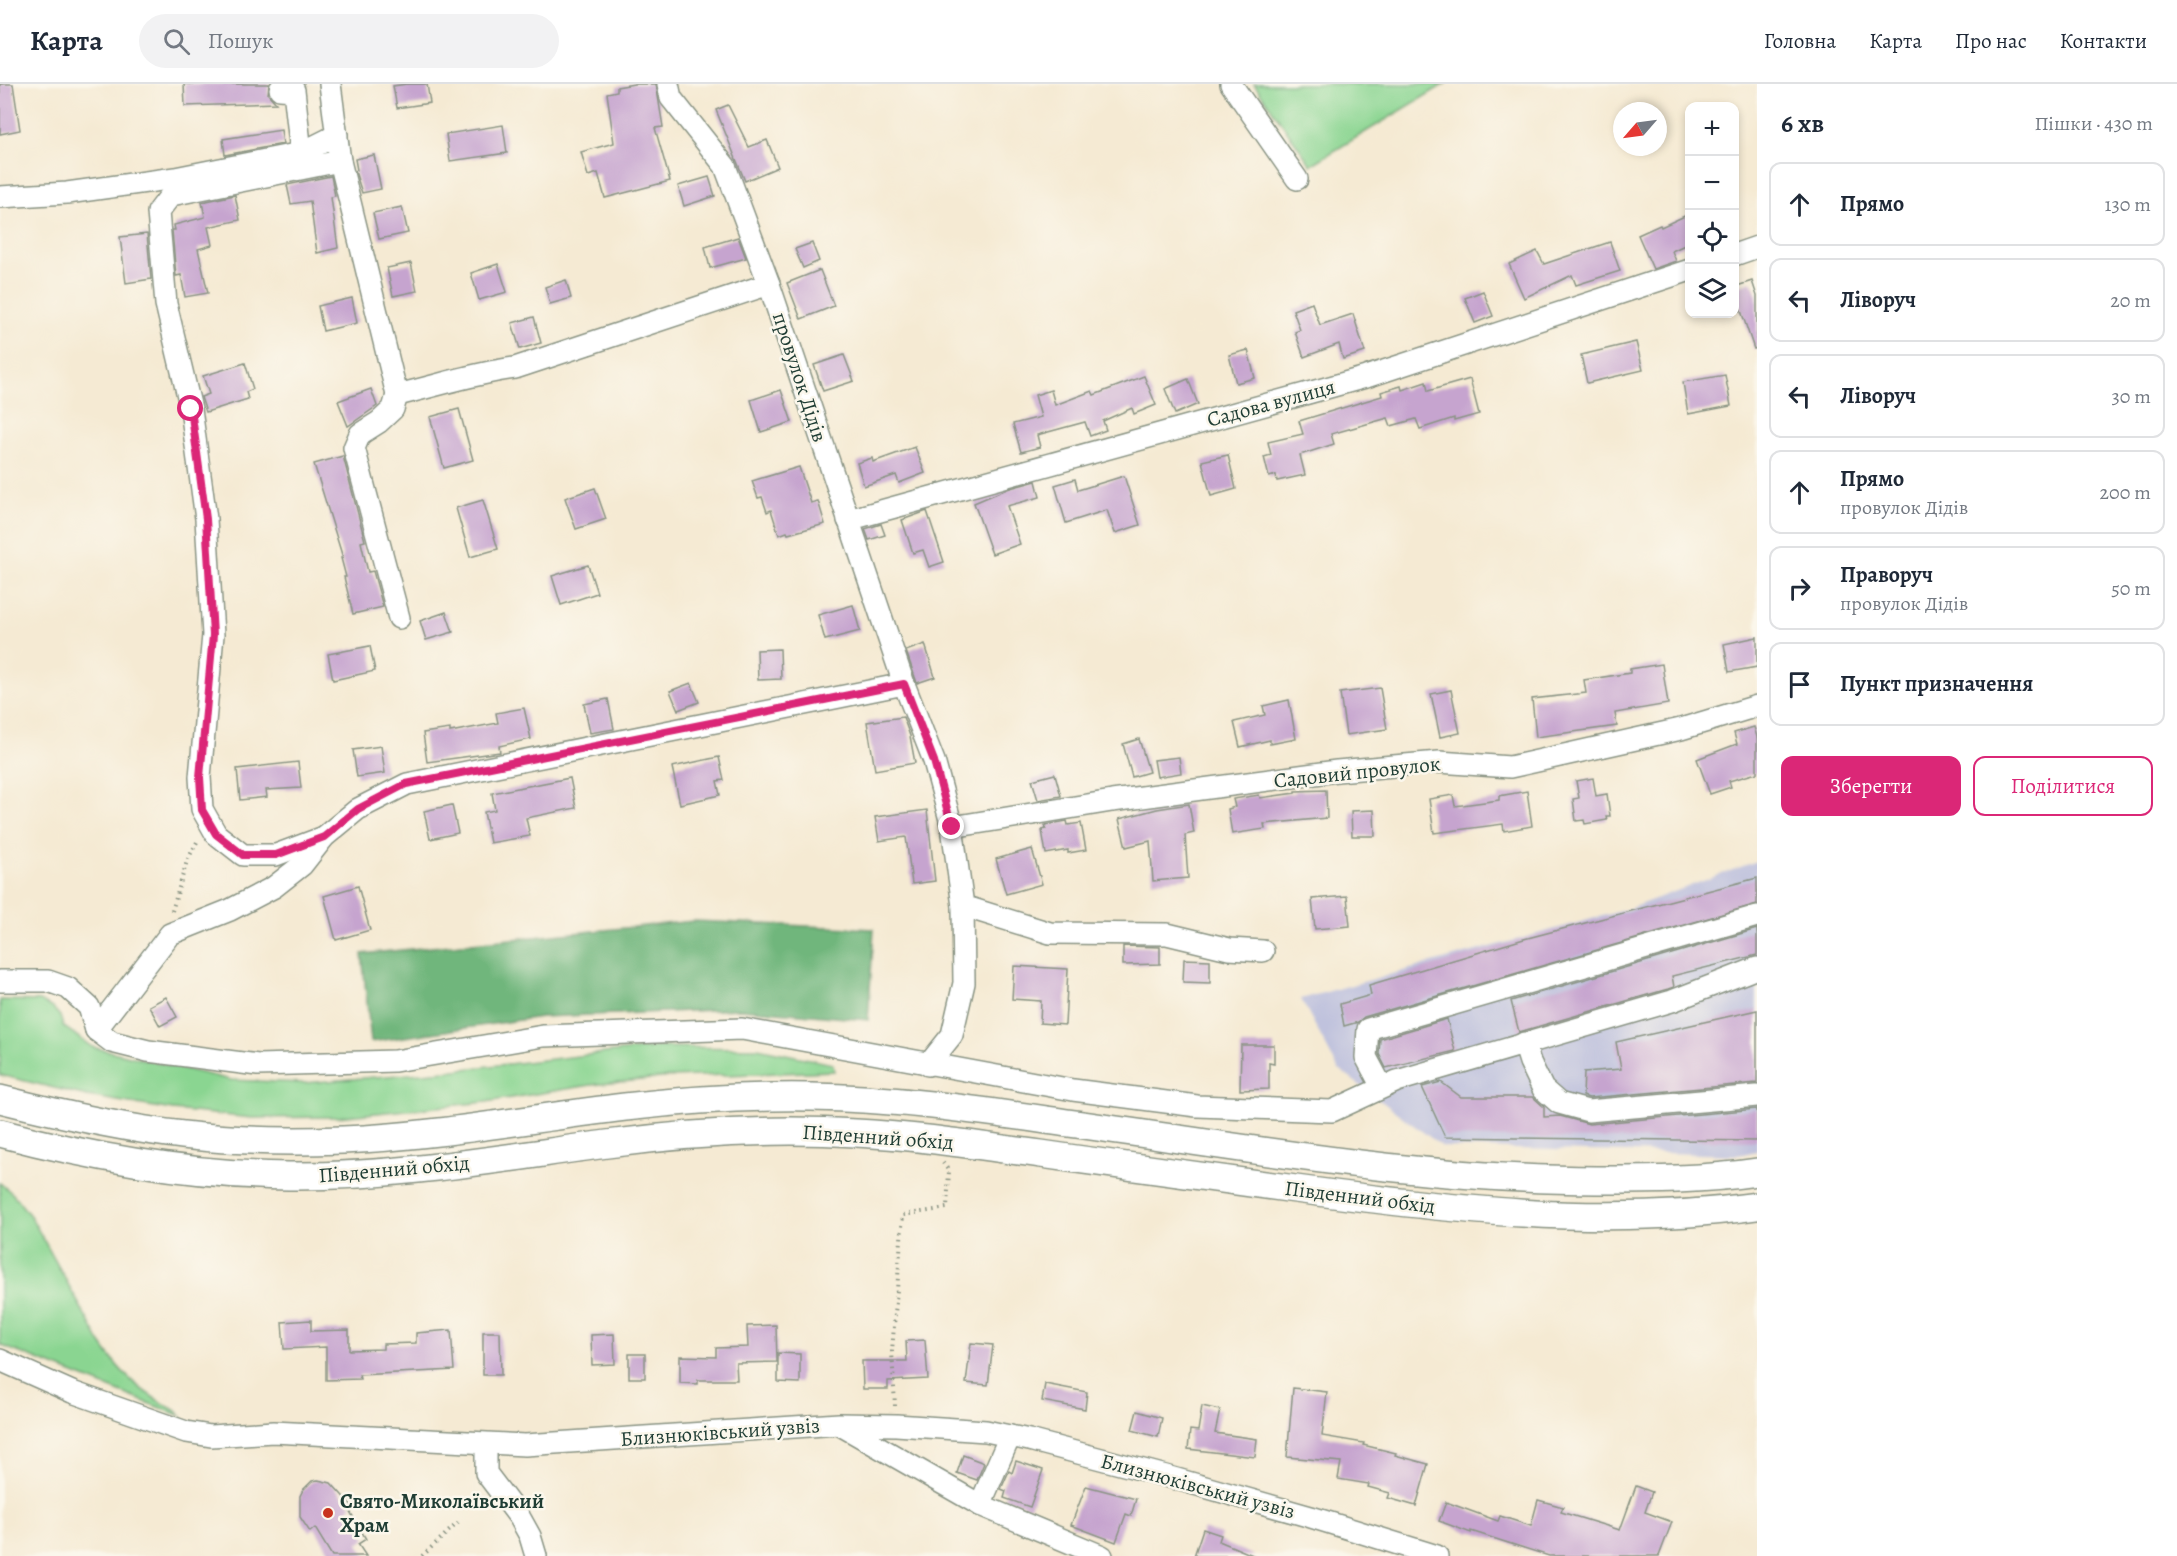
<!DOCTYPE html>
<html lang="uk">
<head>
<meta charset="utf-8">
<style>
	:root { --surface:#fff; --page:#f2f2f3; --text:#1f2937; --muted:#747a83; --line:#e0e1e3; --accent:#db2777 }
	body { margin:0; font-family:Alegreya,serif; background:var(--page); color:var(--text) }
	.controls { position:absolute; right:18px; top:18px; display:grid; overflow:hidden; border-radius:12px; box-shadow:0 3px 9px #0003 }
	.controls button { width:54px; height:54px; display:grid; place-items:center; padding:0; border:0; border-bottom:2px solid var(--line); background:var(--surface); color:var(--text); font:30px sans-serif }
	.compass { position:absolute; left:1613px; top:18px; width:54px; height:54px; border-radius:50%; background:var(--surface); box-shadow:0 3px 9px #0003; rotate:242deg }
	.stop { position:absolute; width:18px; height:18px; margin:-14px; border:4px solid #db2777; border-radius:50%; background:#fff }
	.stop.end { background:#db2777; border-color:#fff; box-shadow:0 2px 6px #0008 }
	.list { margin:0; padding:0; list-style:none }
	h2 { display:flex; justify-content:space-between; align-items:center; height:78px; margin:0; padding:0 24px; font-size:26px }
	h2 small { font-size:20px; font-weight:400; color:var(--muted) }
	.list li { display:grid; grid-template-columns:39px 1fr auto; gap:18px; align-items:center; box-sizing:border-box; height:84px; margin:0 12px 12px; padding:0 12px; border:2px solid var(--line); border-radius:12px }
	.list b { display:block; font-size:22px; white-space:nowrap }
	.list p { margin:0; font-size:20px; white-space:nowrap; color:var(--muted) }
	.list em { font-size:20px; font-style:normal; color:var(--muted) }
	.actions { display:flex; gap:12px; padding:18px 24px }
	.actions a { flex:1; padding:14px 0; border:2px solid var(--accent); border-radius:12px; text-align:center; font-size:21px; color:var(--accent) }
	.actions .main { background:var(--accent); color:#fff }
	.icon { flex:none; width:33px; height:33px; fill:none; stroke:currentColor; stroke-width:2; stroke-linecap:round; stroke-linejoin:round }
	.map { position:relative; flex:none; width:1757px; height:1472px; overflow:hidden }
	header { display:flex; align-items:center; gap:36px; box-sizing:border-box; height:84px; padding:0 30px; background:var(--surface); border-bottom:2px solid var(--line) }
	header strong { font-size:28px }
	nav { display:flex; gap:33px; margin-inline-start:auto; font-size:21px }
	.search { width:420px; height:54px; background:var(--page); display:flex; align-items:center; gap:15px; box-sizing:border-box; padding:0 21px; border-radius:33px; color:var(--muted); font-size:22px }
	main { display:flex }
	aside { flex:1; background:var(--surface) }
	.map>svg:first-child { display:block }
</style>
</head>
<body>
<header>
<strong>Карта</strong>
<div class="search"><svg class="icon" aria-label="search" viewBox="0 0 24 24"><circle cx="10" cy="10" r="6"/><path d="M15 15l6 6"/></svg>Пошук</div>
<nav><a>Головна</a><a>Карта</a><a>Про нас</a><a>Контакти</a></nav>
</header>
<main>
<div class="map">
<svg width="1757" height="1472" viewBox="0 0 1757 1472">
	<rect width="100%" height="100%" fill="#fbf7ec"/>
	<filter id="ink" filterUnits="userSpaceOnUse"><feTurbulence type="fractalNoise" baseFrequency=".0167" numOctaves="2"/><feDisplacementMap in="SourceGraphic" scale="12" xChannelSelector="R" yChannelSelector="G"/><feConvolveMatrix kernelMatrix="1 2 1 2 8 2 1 2 1" color-interpolation-filters="sRGB"/></filter>
	<filter id="wash" filterUnits="userSpaceOnUse"><feTurbulence type="fractalNoise" baseFrequency=".008" numOctaves="4" result="noise"/><feDisplacementMap in="SourceGraphic" scale="24" xChannelSelector="R" yChannelSelector="G"/><feGaussianBlur stdDeviation="1.35" result="paint"/><feColorMatrix in="noise" values="0 0 0 0 0 0 0 0 0 0 0 0 0 0 0 0 0 1.4 0 .05"/><feComposite in="paint" operator="in"/></filter>
	<g filter="url(#wash)">
		<rect width="100%" height="100%" fill="#f5ead3"/>
		<polygon fill="#c0c2dd" points="1757,777 1757,1067 1738,1071 1443,1063 1338,985 1301,915 1628,825"/>
		<g fill="#8ad591" stroke="#548962" stroke-width="1.5">
			<polygon points="1254,0 1445,0 1311,81"/>
			<polygon points="0,916 40,917 53,924 60,932 63,942 92,963 231,996 304,999 446,987 657,963 758,964 833,980 834,987 671,993 591,1001 486,1018 337,1033 252,1034 173,1026 87,1012 0,991"/>
			<path d="M 0,1099 L 13,1110 L 31,1133 L 100,1258 C 123,1293 141,1308 178,1328 L 181,1332 L 0,1261 Z"/>
		</g>
		<polygon fill="#6fb67b" stroke="#477a58" stroke-width="1.5" points="694,837 874,845 868,936 741,925 541,933 371,958 362,870"/>
		<g id="blocks">
			<g fill="#c6a4cf">
				<polygon points="0,0 13,0 20,46 0,50"/>
				<polygon points="184,0 269,0 268,10 276,19 185,22"/>
				<polygon points="407,0 427,0 430,19 397,24 393,2"/>
				<polygon points="634,0 656,0 663,43 655,44 670,97 605,114 598,89 588,92 581,68 614,59 607,9 617,7 617,3"/>
				<polygon points="728,21 749,63 767,56 778,83 745,97 716,26"/>
				<polygon points="503,41 507,69 450,77 446,50"/>
				<polygon points="281,46 283,60 225,71 223,55"/>
				<polygon points="374,71 381,105 362,109 355,87 357,86 355,75"/>
				<polygon points="331,92 335,112 331,113 338,164 317,169 310,117 291,120 287,101"/>
				<polygon points="709,93 715,112 684,122 678,102"/>
				<polygon points="235,111 240,136 208,143 212,161 198,165 208,209 185,213 181,191 176,192 172,146 175,146 174,141 205,133 202,118"/>
				<polygon points="402,123 408,149 379,155 373,129"/>
				<polygon points="1689,130 1689,159 1672,167 1676,177 1653,185 1638,151 1660,141 1661,143"/>
				<polygon points="147,150 151,195 126,199 120,153"/>
				<polygon points="738,153 746,174 710,184 705,163"/>
				<polygon points="1610,158 1620,187 1576,201 1572,191 1524,214 1509,180 1537,167 1544,180"/>
				<polygon points="812,159 819,177 803,184 795,165"/>
				<polygon points="411,179 417,207 393,212 387,184"/>
				<polygon points="498,180 507,208 479,216 471,189"/>
				<polygon points="820,186 834,222 801,235 787,199"/>
				<polygon points="566,196 571,214 550,220 545,203"/>
				<polygon points="1752,197 1757,212 1757,264 1754,265 1734,206 1734,203"/>
				<polygon points="1483,207 1493,232 1475,239 1465,214"/>
				<polygon points="352,214 357,239 323,247 318,222"/>
				<polygon points="1312,219 1320,241 1353,230 1365,268 1343,275 1339,260 1304,273 1295,248 1300,246 1293,226"/>
				<polygon points="534,233 541,259 520,265 512,239"/>
				<polygon points="1636,258 1643,286 1587,299 1581,271"/>
				<polygon points="1248,266 1255,294 1236,299 1229,271"/>
				<polygon points="844,271 854,297 823,307 814,281"/>
				<polygon points="245,279 253,305 246,308 248,315 206,328 201,313 209,310 203,292"/>
				<polygon points="1725,291 1731,322 1688,330 1683,298"/>
				<polygon points="1144,292 1156,321 1134,330 1132,324 1103,337 1106,346 1090,352 1085,338 1037,351 1040,363 1021,368 1013,340 1041,333 1035,311 1051,306 1055,321 1092,307 1094,311"/>
				<polygon points="1188,295 1198,320 1175,330 1165,305"/>
				<polygon points="1470,295 1479,330 1454,337 1454,334 1420,345 1416,335 1391,342 1388,334 1331,350 1334,360 1300,371 1305,391 1277,397 1276,391 1269,393 1264,373 1271,371 1268,358 1303,350 1299,337 1382,312 1381,308 1401,302 1402,306 1426,298 1428,307"/>
				<polygon points="371,305 377,322 348,342 338,317"/>
				<polygon points="781,306 792,338 761,348 751,316"/>
				<polygon points="459,325 473,376 444,384 430,333"/>
				<polygon points="915,363 925,389 899,399 896,391 864,402 857,379 872,374 873,378"/>
				<polygon points="1228,371 1236,405 1211,412 1202,377"/>
				<polygon points="343,372 365,457 361,458 368,488 373,487 383,523 353,530 344,493 346,493 341,474 343,474 314,380"/>
				<polygon points="799,383 811,419 818,417 825,440 788,450 787,448 779,451 771,426 767,428 762,413 758,414 752,397"/>
				<polygon points="1124,392 1140,441 1115,449 1107,426 1066,439 1055,401 1075,395 1078,406"/>
				<polygon points="1036,397 1040,413 1007,422 1020,460 992,470 974,419 1007,405"/>
				<polygon points="595,404 606,435 576,445 565,414"/>
				<polygon points="483,416 498,465 470,473 456,424"/>
				<polygon points="927,427 944,478 929,483 923,466 913,469 902,436"/>
				<polygon points="881,440 885,451 869,456 865,445"/>
				<polygon points="588,481 597,509 561,521 552,492"/>
				<polygon points="853,521 860,547 825,556 818,531"/>
				<polygon points="446,528 453,548 426,556 420,537"/>
				<polygon points="1757,553 1757,583 1729,588 1724,560"/>
				<polygon points="925,560 935,593 917,599 906,567"/>
				<polygon points="370,562 375,587 333,596 328,570"/>
				<polygon points="780,565 781,595 758,596 757,566"/>
				<polygon points="1662,580 1668,620 1615,629 1617,642 1536,653 1532,615 1586,609 1584,596 1630,589 1630,585"/>
				<polygon points="691,599 699,618 678,626 670,607"/>
				<polygon points="1380,604 1387,645 1346,651 1340,609"/>
				<polygon points="1451,606 1460,649 1440,653 1431,610"/>
				<polygon points="608,615 614,645 590,649 584,620"/>
				<polygon points="1289,616 1296,655 1270,660 1270,656 1240,663 1234,638 1265,631 1263,622"/>
				<polygon points="524,624 531,655 499,662 500,668 427,678 423,649 450,645 450,648 498,639 496,629"/>
				<polygon points="903,633 910,652 915,679 875,686 867,638"/>
				<polygon points="1754,643 1757,653 1757,689 1729,697 1731,703 1710,710 1697,675 1737,660 1734,649"/>
				<polygon points="1139,655 1149,688 1132,693 1123,660"/>
				<polygon points="381,662 385,689 357,693 353,666"/>
				<polygon points="719,673 724,696 717,697 720,711 680,720 672,683"/>
				<polygon points="1179,673 1181,689 1157,693 1154,676"/>
				<polygon points="298,678 301,704 266,706 267,713 240,716 237,685"/>
				<polygon points="1055,690 1061,712 1038,716 1032,696"/>
				<polygon points="570,694 576,724 526,734 530,752 490,759 484,728 495,726 492,709"/>
				<polygon points="1593,694 1596,712 1607,710 1610,732 1606,732 1607,736 1585,740 1584,736 1576,737 1573,715 1579,714 1576,697"/>
				<polygon points="1326,706 1327,734 1264,740 1265,745 1232,750 1228,725 1235,723 1233,715 1259,711 1260,714 1295,709 1295,707"/>
				<polygon points="1527,707 1532,742 1504,747 1503,740 1434,749 1429,715 1453,711 1455,722 1499,716 1499,712"/>
				<polygon points="1189,720 1194,749 1185,751 1188,794 1153,797 1150,757 1126,763 1119,735 1157,725"/>
				<polygon points="452,721 458,749 430,755 424,727"/>
				<polygon points="927,726 935,797 912,800 906,753 879,757 875,733"/>
				<polygon points="1374,726 1375,752 1352,752 1351,727"/>
				<polygon points="1067,737 1068,741 1081,739 1086,766 1068,769 1068,766 1046,770 1042,746 1046,745 1045,741"/>
				<polygon points="1032,765 1042,800 1006,810 996,775"/>
				<polygon points="1757,794 1757,820 1364,933 1358,938 1344,942 1340,920 1371,911 1369,901 1524,855"/>
				<polygon points="358,802 370,846 336,856 324,812"/>
				<polygon points="1347,812 1350,842 1315,845 1312,815"/>
				<polygon points="1757,845 1757,871 1672,892 1674,903 1668,905 1519,948 1511,917"/>
				<polygon points="1123,862 1160,863 1160,880 1123,881"/>
				<polygon points="1184,875 1210,876 1210,899 1183,898"/>
				<polygon points="1014,882 1068,885 1065,941 1040,939 1041,917 1012,915"/>
				<polygon points="166,913 177,933 160,942 149,922"/>
				<polygon points="1757,926 1757,999 1589,1014 1583,1012 1584,988 1621,985 1616,958"/>
				<polygon points="1447,935 1455,967 1386,984 1379,970 1380,955"/>
				<polygon points="1241,961 1274,961 1274,980 1269,979 1269,1005 1240,1006"/>
				<polygon points="1441,998 1461,1013 1533,1013 1544,1023 1544,1033 1560,1032 1589,1040 1757,1025 1757,1057 1445,1053 1422,1003"/>
				<polygon points="311,1236 311,1247 349,1246 349,1266 383,1265 383,1260 416,1259 416,1249 451,1246 454,1286 359,1291 360,1295 326,1296 326,1263 284,1265 282,1238"/>
				<polygon points="776,1241 777,1278 736,1279 737,1296 698,1296 698,1300 680,1299 680,1272 716,1273 716,1264 748,1263 747,1242"/>
				<polygon points="483,1248 500,1248 501,1291 483,1291"/>
				<polygon points="614,1250 615,1280 592,1281 591,1251"/>
				<polygon points="925,1256 928,1295 888,1297 888,1305 863,1305 862,1277 907,1277 906,1257"/>
				<polygon points="971,1259 993,1261 988,1301 966,1299"/>
				<polygon points="778,1269 800,1270 800,1299 778,1298"/>
				<rect x="629" y="1270" width="16" height="24"/>
				<polygon points="1045,1300 1087,1308 1085,1325 1042,1317"/>
				<polygon points="1293,1304 1327,1308 1322,1352 1364,1359 1363,1361 1396,1369 1395,1371 1428,1380 1416,1422 1388,1414 1390,1409 1368,1403 1369,1400 1338,1395 1341,1378 1287,1373"/>
				<polygon points="1202,1322 1220,1326 1215,1349 1257,1355 1255,1373 1188,1365 1190,1346 1198,1347"/>
				<polygon points="1137,1327 1162,1334 1158,1353 1132,1346"/>
				<polygon points="963,1371 984,1379 977,1396 957,1389"/>
				<polygon points="1016,1377 1043,1386 1030,1423 1004,1414 1006,1407 1001,1405 1009,1387 1012,1389"/>
				<polygon points="318,1396 331,1399 352,1422 348,1424 366,1455 358,1460 366,1472 332,1472 315,1444 310,1448 300,1433 300,1412 303,1406 312,1397"/>
				<polygon points="1086,1402 1136,1415 1131,1432 1126,1430 1116,1458 1071,1441"/>
				<polygon points="1636,1402 1652,1408 1645,1428 1672,1438 1659,1472 1549,1472 1471,1447 1471,1449 1439,1437 1446,1418 1498,1437 1500,1432 1531,1442 1538,1416 1563,1423 1561,1428 1620,1446"/>
				<polygon points="1203,1445 1221,1451 1219,1457 1255,1472 1194,1472"/>
			</g>
		</g>
	</g>
	<g filter="url(#ink)">
		<use href="#blocks" fill-opacity="0" stroke="#8a9484" stroke-width="1.5"/>
		<g fill="none" stroke-linecap="round" stroke-linejoin="round">
			<defs>
				<g id="minor">
					<path d="M 330,0 L 340,77 L 397,311 C 436,302 474,289 515,284 L 769,200"/>
					<polyline points="668,0 671,14 725,82 769,200 904,600 934,677 952,743 963,822 964,899 952,951 928,981"/>
					<polyline points="1231,0 1297,95"/>
					<polyline points="301,69 337,51"/>
					<polyline points="0,113 67,109 175,94 301,69 294,6 280,5"/>
					<polyline points="1734,171 1757,163"/>
					<polyline points="397,311 393,325 379,338 360,350 354,364 399,534"/>
					<polyline points="848,436 1366,293 1690,186"/>
					<polyline points="952,743 1112,717 1337,687 1439,678 1510,683 1681,645 1757,622"/>
					<polyline points="324,753 276,771 243,771 216,750 202,725 200,693 213,551 206,435 191,325 166,220 158,128 171,111 340,77"/>
					<polyline points="963,822 1050,849 1167,850 1229,865 1263,867"/>
					<polyline points="0,897 48,897 68,904 89,923 96,946 112,958 148,967 258,981 395,977 543,952 742,945 1073,1006 1197,1022 1332,1027 1397,997 1672,917 1757,884"/>
					<polyline points="96,946 170,850 230,826 274,803 302,781 324,753 358,725 407,700 904,600"/>
					<polyline points="1524,959 1530,978 1543,1005 1559,1019 1588,1027 1757,1012"/>
					<polyline points="1382,1003 1366,973 1368,945 1757,832"/>
					<polyline points="0,1276 72,1308 186,1348 211,1352 273,1348 525,1361 839,1340 896,1341 986,1347 1029,1356 1166,1392 1311,1433 1437,1472"/>
					<polyline points="842,1342 980,1421 1102,1472"/>
					<polyline points="486,1360 486,1389 520,1434 530,1452 536,1472"/>
					<polyline points="980,1421 1010,1352"/>
				</g>
				<g id="major">
					<path d="M 0,1015 C 60,1030 121,1044 183,1051 C 235,1057 290,1058 343,1056 C 438,1052 531,1034 625,1023 C 686,1016 750,1012 811,1013 C 898,1014 983,1027 1068,1039 C 1243,1063 1420,1096 1597,1096 C 1650,1096 1705,1096 1757,1088"/>
					<path d="M 0,1049 C 94,1074 192,1091 289,1092 C 396,1093 502,1074 607,1060 C 690,1049 773,1044 856,1049 C 918,1052 980,1062 1041,1070 C 1123,1082 1205,1093 1288,1104 C 1443,1125 1601,1144 1757,1122"/>
				</g>
			</defs>
			<use href="#minor" stroke="#8a9484" stroke-width="24"/>
			<use href="#major" stroke="#8a9484" stroke-width="30"/>
			<g stroke="#8a9484" stroke-width="4" stroke-dasharray="1.5 4.5" stroke-linecap="butt">
				<polyline points="172,827 187,777 198,756"/>
				<polyline points="895,1322 892,1267 903,1131 947,1124 949,1087 943,1079"/>
				<polyline points="422,1472 461,1436"/>
			</g>
			<use href="#minor" stroke="#fff" stroke-width="21"/>
			<use href="#major" stroke="#fff" stroke-width="27"/>
		</g>
	</g>
	<g fill="none" stroke-linecap="round" stroke-linejoin="round" filter="url(#ink)">
		<polyline stroke="#db2777" stroke-width="8" points="191,325 206,435 213,551 200,693 202,726 216,750 243,771 276,771 324,753 358,725 406,700 904,600 934,677 952,743"/>
	</g>
	<circle fill="#c8321e" stroke="#fbf7ec" stroke-width="2" cx="328" cy="1429" r="6"/>
	<g text-anchor="middle" stroke-width="5" stroke-linejoin="round" paint-order="stroke">
		<g font-size="21" fill="#1f3d34" stroke="#fbf7ec">
			<text transform="translate(800 293) rotate(72)" y="7">провулок Дідів</text>
			<text transform="translate(1271 319) rotate(-15)" y="7">Садова вулиця</text>
			<text transform="translate(1357 688) rotate(-6)" y="7">Садовий провулок</text>
			<text transform="translate(878 1053) rotate(4)" y="7">Південний обхід</text>
			<text transform="translate(394 1085) rotate(-5)" y="7">Південний обхід</text>
			<text transform="translate(1360 1113) rotate(7)" y="7">Південний обхід</text>
			<text transform="translate(720 1348) rotate(-4)" y="7">Близнюківський узвіз</text>
			<text transform="translate(1198 1402) rotate(15)" y="7">Близнюківський узвіз</text>
		</g>
		<g font-size="21" font-weight="bold" fill="#1f3d34" stroke="#fbf7ec" text-anchor="start">
			<text x="340" y="1424">Свято-Миколаївський<tspan x="340" dy="24">Храм</tspan></text>
		</g>
	</g>
</svg>
<div class="controls">
<button>+</button>
<button>−</button>
<button><svg class="icon" aria-label="locate" viewBox="0 0 24 24"><circle cx="12" cy="12" r="6"/><path d="M12 2v4M12 18v4M2 12h4M18 12h4"/></svg></button>
<button><svg class="icon" aria-label="layers" viewBox="0 0 24 24"><path d="M12 4l9 5-9 5-9-5zM3 14l9 5 9-5"/></svg></button>
</div>
<svg class="compass" viewBox="-18 -18 36 36"><path d="M0-13l5 13h-10z" fill="#e53935"/><path d="M0 13l5-13h-10z" fill="#747a83"/></svg>
<div class="stop" style="left:191px;top:325px"></div>
<div class="stop end" style="left:952px;top:743px"></div>
</div>
<aside>
<h2>6 хв<small>Пішки · 430 m</small></h2>
<ul class="list">
<li><svg class="icon" aria-label="ahead" viewBox="0 0 24 24"><path d="M12 20V5M6 11l6-6 6 6"/></svg><div><b>Прямо</b></div><em>130 m</em></li>
<li><svg class="icon" aria-label="left" viewBox="0 0 24 24"><path d="M17 20v-9H6M10 6l-5 5 5 5"/></svg><div><b>Ліворуч</b></div><em>20 m</em></li>
<li><svg class="icon" aria-label="left" viewBox="0 0 24 24"><path d="M17 20v-9H6M10 6l-5 5 5 5"/></svg><div><b>Ліворуч</b></div><em>30 m</em></li>
<li><svg class="icon" aria-label="ahead" viewBox="0 0 24 24"><path d="M12 20V5M6 11l6-6 6 6"/></svg><div><b>Прямо</b><p>провулок Дідів</p></div><em>200 m</em></li>
<li><svg class="icon" aria-label="right" viewBox="0 0 24 24"><path d="M7 20v-9h11M14 6l5 5-5 5"/></svg><div><b>Праворуч</b><p>провулок Дідів</p></div><em>50 m</em></li>
<li><svg class="icon" aria-label="arrive" viewBox="0 0 24 24"><path d="M6 21V4h12l-3 4 3 4H6"/></svg><div><b>Пункт призначення</b></div></li>
</ul>
<div class="actions"><a class="main">Зберегти</a><a>Поділитися</a></div>
</aside>
</main>
</body>
</html>
